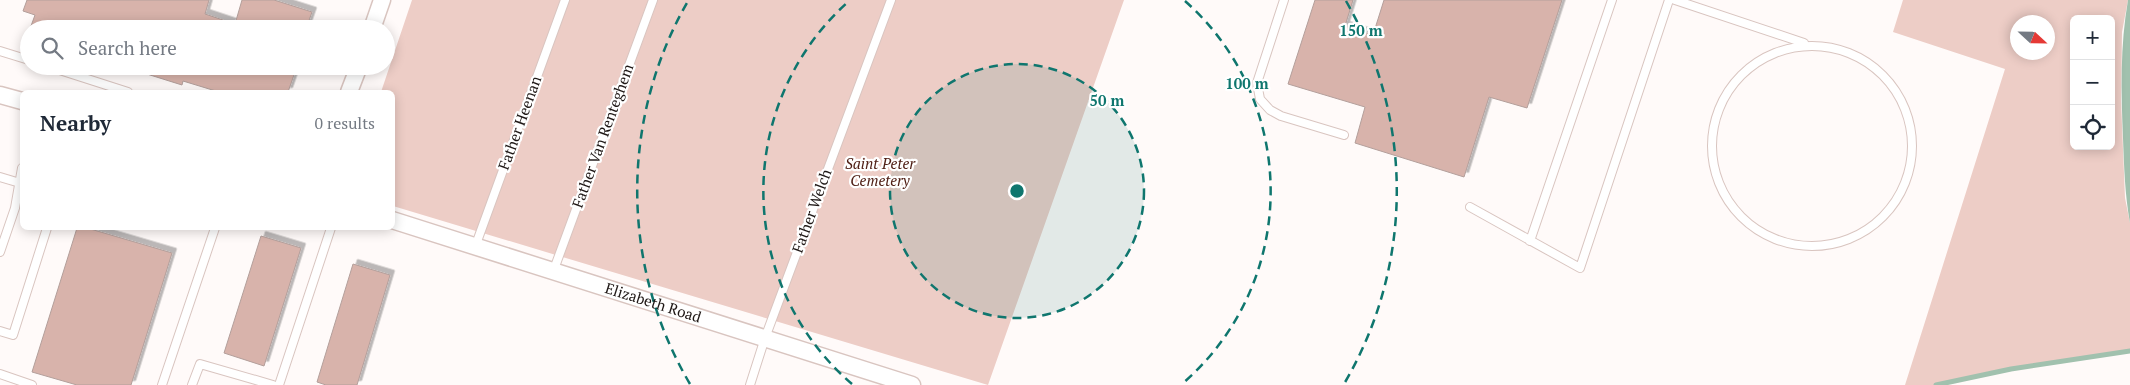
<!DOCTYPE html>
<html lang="en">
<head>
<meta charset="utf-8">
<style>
	:root { --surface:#fff; --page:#f2f2f3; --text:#1f2937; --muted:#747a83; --line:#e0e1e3 }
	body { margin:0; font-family:"PT Serif",serif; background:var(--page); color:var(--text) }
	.controls { position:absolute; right:15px; top:15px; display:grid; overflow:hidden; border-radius:8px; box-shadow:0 2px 12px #0003 }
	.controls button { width:45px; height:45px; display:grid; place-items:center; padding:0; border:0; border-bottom:1px solid var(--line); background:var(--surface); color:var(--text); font:25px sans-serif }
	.compass { position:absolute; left:2010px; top:15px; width:45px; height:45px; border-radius:50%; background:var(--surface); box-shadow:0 2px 12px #0003; rotate:112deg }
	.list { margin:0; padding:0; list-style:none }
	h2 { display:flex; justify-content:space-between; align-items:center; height:65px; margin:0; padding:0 20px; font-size:21px }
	h2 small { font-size:16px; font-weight:400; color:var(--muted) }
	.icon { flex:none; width:28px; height:28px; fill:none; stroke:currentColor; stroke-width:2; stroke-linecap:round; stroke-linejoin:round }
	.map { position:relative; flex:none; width:2130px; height:385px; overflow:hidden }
	.search { position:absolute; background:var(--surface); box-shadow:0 2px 12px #0003; left:20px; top:20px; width:375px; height:55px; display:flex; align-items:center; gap:12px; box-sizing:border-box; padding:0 18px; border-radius:28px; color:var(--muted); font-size:19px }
	.panel { position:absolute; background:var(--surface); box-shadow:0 2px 12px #0003; left:20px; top:90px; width:375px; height:140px; border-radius:8px }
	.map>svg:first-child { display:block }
</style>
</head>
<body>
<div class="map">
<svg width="2130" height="385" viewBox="0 0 2130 385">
	<defs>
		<filter id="shadow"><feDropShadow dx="4.5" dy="-4.5" stdDeviation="0" flood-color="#0004"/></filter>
	</defs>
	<rect width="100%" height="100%" fill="#fffaf9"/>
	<g fill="#edcdc6" fill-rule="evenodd">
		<polygon points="412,0 1124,0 988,385 393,206 392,92 381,92"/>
		<path d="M 1903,0 L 2128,0 L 2122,32 L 2121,101 L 2125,198 L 2130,223 L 2130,351 L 2011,369 L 1936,385 L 1905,385 L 2005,69 L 1893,32 ZM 2074,19 L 2111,19 L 2111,146 L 2074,146 ZM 2018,22 L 2048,22 L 2048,52 L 2018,52 Z"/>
	</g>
	<path fill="#a1c1ae" d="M 2128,0 L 2130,0 L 2130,223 C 2125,195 2124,167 2123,138 C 2121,92 2120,46 2128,0 Z"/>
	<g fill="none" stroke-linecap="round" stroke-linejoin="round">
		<polyline stroke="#a1c1ae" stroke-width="5" points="1936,385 2011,369 2130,351"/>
	</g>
	<g fill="#d8b3ab" stroke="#b39f9b" filter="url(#shadow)">
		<polygon points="27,0 209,0 205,14 235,24 242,0 274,0 312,12 306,29 41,29 31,26 35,15 23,11"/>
		<polygon points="1315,0 1353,0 1345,26 1373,35 1384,0 1562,0 1527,108 1489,97 1464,177 1355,143 1365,107 1288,84"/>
		<polygon points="132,66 297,66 288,92 219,92 183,81 182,85 131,69"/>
		<polygon points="77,228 87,228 172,253 131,385 77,385 32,372"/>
		<polygon points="261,236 301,248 264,366 224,353"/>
		<polygon points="353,264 390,275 357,385 326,385 317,382"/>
	</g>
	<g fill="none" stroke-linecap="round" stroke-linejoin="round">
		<defs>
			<g id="service">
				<polyline points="1284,0 1257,83 1260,99 1270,110 1281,116 1344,135"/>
				<polyline points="1675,0 1804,43"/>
				<circle cx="1812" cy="146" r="100"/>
				<polyline points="0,51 29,60"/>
				<polyline points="47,66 128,92"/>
				<polyline points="0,177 20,183"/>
				<polyline points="1470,207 1580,268 1669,0"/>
				<polyline points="1530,241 1612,0"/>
				<polyline points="475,247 565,0"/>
				<polyline points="0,252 15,208 22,168"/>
				<polyline points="553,272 653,0"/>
				<polyline points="0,331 13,335 47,228"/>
				<polyline points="0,374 32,385"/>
				<polyline points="162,385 215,228"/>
				<polyline points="192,385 200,364 273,385"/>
				<polyline points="279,385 331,228"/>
				<polyline points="750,385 765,338 891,0"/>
			</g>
			<g id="minor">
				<polyline points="372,29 382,0"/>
				<polyline points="349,92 359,66"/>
				<polyline points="0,95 22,101"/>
				<path id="s1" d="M 392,220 L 912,385"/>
			</g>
		</defs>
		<use href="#service" stroke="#d9c5c0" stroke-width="10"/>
		<use href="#minor" stroke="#d9c5c0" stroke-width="19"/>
		<use href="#service" stroke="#fff" stroke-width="8"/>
		<use href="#minor" stroke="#fff" stroke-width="16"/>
	</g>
	<circle cx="1017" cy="191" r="127" fill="#0f766e" fill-opacity=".12"/>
	<g fill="none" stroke="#0f766e" stroke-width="2.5" stroke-dasharray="9 6">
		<circle cx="1017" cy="191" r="127"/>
		<path d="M852 384A254 254 0 0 1 849 1M1185 1A254 254 0 0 1 1182 384"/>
		<path d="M690 384A380 380 0 0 1 688 1M1346 1A380 380 0 0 1 1344 384"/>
	</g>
	<g text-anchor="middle" stroke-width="4.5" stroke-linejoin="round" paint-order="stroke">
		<g font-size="15" fill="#1f1816" stroke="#fff">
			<text transform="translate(520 123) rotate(-70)" y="5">Father Heenan</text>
			<text transform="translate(603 136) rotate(-70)" y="5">Father Van Renteghem</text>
			<text transform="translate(812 211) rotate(-70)" y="5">Father Welch</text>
			<text dy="5" stroke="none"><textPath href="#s1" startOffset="274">Elizabeth Road</textPath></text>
		</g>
		<g font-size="15" font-style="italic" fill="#502016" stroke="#fff">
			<text x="880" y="169">Saint Peter<tspan x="880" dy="17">Cemetery</tspan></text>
		</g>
	</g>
	<circle cx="1017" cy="191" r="8" fill="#0f766e" stroke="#fff" stroke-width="2.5"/>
	<g font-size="15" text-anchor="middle" font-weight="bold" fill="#0f766e" stroke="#fff" stroke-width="4.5" stroke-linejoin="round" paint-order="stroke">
		<text x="1361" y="36">150 m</text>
		<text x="1247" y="89">100 m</text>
		<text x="1107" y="106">50 m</text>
	</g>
</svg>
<div class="controls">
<button>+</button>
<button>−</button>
<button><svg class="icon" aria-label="locate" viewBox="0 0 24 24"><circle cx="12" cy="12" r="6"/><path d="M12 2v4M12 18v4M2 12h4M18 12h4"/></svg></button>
</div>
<svg class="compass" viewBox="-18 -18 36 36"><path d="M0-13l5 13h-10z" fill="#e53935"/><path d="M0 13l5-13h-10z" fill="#747a83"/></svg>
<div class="search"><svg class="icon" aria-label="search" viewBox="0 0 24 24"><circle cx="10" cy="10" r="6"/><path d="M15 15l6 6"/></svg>Search here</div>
<section class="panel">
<h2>Nearby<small>0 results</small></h2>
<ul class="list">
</ul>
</section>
</div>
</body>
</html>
